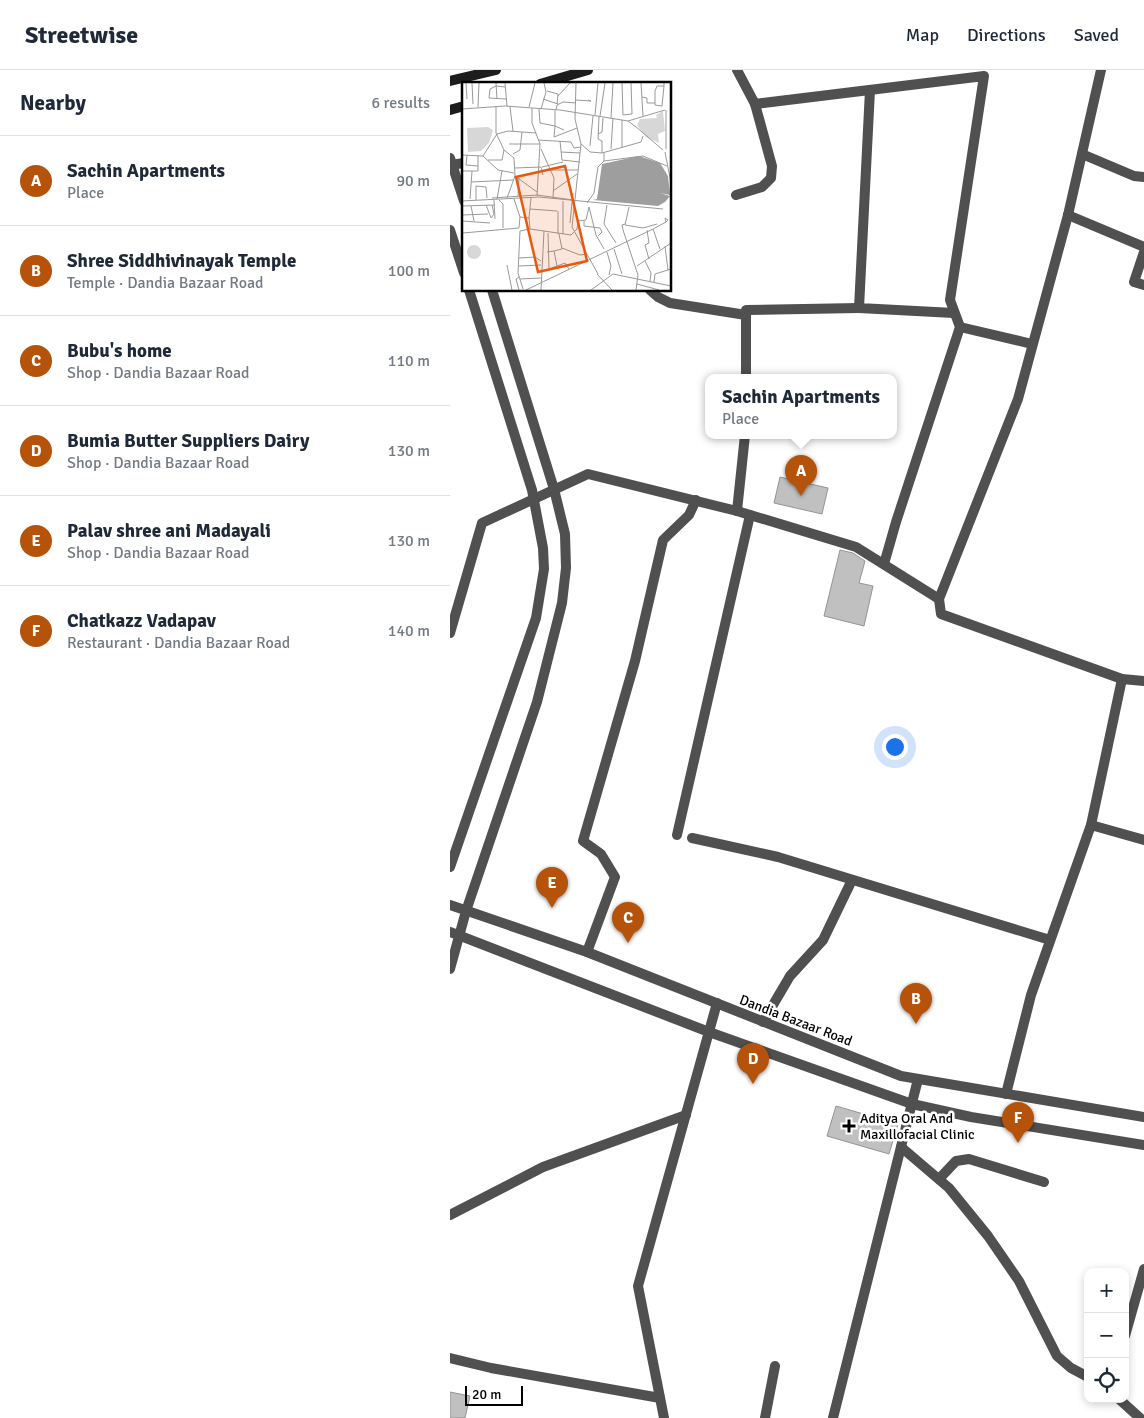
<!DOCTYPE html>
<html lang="en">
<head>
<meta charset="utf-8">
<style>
	:root { --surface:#fff; --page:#f6f6f7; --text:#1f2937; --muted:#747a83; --line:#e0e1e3; --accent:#b45309 }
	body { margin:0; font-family:Signika,sans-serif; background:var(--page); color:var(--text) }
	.controls { position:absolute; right:15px; bottom:15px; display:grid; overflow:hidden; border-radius:10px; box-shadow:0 2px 8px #0003 }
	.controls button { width:45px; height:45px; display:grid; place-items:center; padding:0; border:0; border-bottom:1px solid var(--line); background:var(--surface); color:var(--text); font:25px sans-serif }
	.scale { position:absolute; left:15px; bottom:12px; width:58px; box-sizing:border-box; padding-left:5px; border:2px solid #000; border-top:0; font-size:14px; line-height:18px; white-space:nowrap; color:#000; -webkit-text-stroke:4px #fff; paint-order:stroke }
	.you { position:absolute; left:444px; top:676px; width:18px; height:18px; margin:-12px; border:4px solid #fff; border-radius:50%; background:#1a73e8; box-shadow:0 0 0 8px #1a73e833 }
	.badge { display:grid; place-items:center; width:32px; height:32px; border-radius:50%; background:var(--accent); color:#fff; font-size:16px; font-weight:700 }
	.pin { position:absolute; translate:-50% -41px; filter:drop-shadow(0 1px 2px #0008) }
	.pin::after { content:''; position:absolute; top:26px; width:18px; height:15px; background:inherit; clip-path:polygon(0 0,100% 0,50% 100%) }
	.popup { position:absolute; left:255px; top:304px; width:192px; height:65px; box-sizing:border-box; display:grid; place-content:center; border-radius:10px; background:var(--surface); filter:drop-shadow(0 1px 4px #0005); font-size:16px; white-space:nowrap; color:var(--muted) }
	.popup b { font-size:19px; color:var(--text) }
	.popup::after { content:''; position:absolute; left:50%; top:100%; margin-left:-10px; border:10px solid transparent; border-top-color:var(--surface) }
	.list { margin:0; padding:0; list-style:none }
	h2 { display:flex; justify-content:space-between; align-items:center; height:65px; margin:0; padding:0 20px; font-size:21px }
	h2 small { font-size:16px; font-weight:400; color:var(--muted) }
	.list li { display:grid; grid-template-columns:32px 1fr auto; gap:15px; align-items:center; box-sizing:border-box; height:90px; padding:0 20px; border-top:1px solid var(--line) }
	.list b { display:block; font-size:19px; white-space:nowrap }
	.list p { margin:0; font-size:16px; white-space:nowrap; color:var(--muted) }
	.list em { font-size:16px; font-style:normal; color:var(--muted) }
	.icon { flex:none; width:28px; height:28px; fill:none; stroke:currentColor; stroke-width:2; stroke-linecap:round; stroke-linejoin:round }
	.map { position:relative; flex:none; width:694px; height:1348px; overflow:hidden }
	header { display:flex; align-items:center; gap:30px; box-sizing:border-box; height:70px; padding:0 25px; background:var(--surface); border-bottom:1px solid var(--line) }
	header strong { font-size:24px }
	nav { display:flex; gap:28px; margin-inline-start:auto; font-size:18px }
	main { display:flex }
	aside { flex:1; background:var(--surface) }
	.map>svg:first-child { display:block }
</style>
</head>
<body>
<header>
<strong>Streetwise</strong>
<nav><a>Map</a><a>Directions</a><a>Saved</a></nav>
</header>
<main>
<aside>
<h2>Nearby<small>6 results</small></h2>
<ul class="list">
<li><span class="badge">A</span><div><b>Sachin Apartments</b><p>Place</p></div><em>90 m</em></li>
<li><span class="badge">B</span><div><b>Shree Siddhivinayak Temple</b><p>Temple · Dandia Bazaar Road</p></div><em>100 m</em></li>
<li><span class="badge">C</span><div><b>Bubu's home</b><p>Shop · Dandia Bazaar Road</p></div><em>110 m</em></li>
<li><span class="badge">D</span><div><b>Bumia Butter Suppliers Dairy</b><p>Shop · Dandia Bazaar Road</p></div><em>130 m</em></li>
<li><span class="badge">E</span><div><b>Palav shree ani Madayali</b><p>Shop · Dandia Bazaar Road</p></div><em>130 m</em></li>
<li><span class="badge">F</span><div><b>Chatkazz Vadapav</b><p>Restaurant · Dandia Bazaar Road</p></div><em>140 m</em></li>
</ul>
</aside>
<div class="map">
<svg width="694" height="1348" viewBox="0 0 694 1348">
	<rect width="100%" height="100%" fill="#fff"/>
	<g fill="#c0c0c0" stroke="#949494">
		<polygon points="330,407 378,418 372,444 324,433"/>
		<polygon points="390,480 403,483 415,491 409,513 423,516 414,556 374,546"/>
		<polygon points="386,1036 448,1054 439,1084 377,1066"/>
		<polygon points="0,1322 20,1326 15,1348 0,1348"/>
	</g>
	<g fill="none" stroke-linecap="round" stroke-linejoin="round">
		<g stroke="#505050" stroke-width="10">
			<polyline points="287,0 305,34 534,6 500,230 510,257 446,452 434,494"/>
			<polyline points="651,0 618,145 568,329 489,529 491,544 672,609"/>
			<polyline points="420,20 409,238 504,243"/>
			<polyline points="632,84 684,106 694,107"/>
			<polyline points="0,95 14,93"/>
			<polyline points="286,125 312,117 321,108 322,96 305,34"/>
			<polyline points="618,145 694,177"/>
			<polyline points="694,182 684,212 694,215"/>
			<polyline points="200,220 208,227 220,233 296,245"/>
			<polyline points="510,257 582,274"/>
			<polyline points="296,307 296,240 409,238"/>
			<polyline points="287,441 295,365"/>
			<polyline points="0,563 32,453 138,404 287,441 406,477 489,529"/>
			<polyline points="641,755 672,609 694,611"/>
			<polyline points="227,765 300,445"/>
			<polyline points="242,768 328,787 600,870"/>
			<polyline points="137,882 165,807 151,784 133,771 185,591 213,470 239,445 246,430"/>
			<polyline points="313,952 340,906 373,870 402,810"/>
			<polyline points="556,1024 581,925 641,755 694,770"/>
			<polyline points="451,1077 499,1118 538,1166 569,1211 607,1286 621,1298 638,1307"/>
			<polyline points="489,1109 506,1091 519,1089 594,1112"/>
			<polyline points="0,1145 93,1097 236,1045"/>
			<polyline points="675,1266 694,1199"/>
			<polyline points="0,1288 41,1298 210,1328"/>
			<polyline points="669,1329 690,1348"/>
			<polyline points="214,1348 188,1216 267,933"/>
			<polyline points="315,1348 325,1296"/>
			<polyline points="383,1348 468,1009"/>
		</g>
		<g stroke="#505050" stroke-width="10">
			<polyline points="0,88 14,131"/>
			<polyline points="0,160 14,203"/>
			<polyline points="0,797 86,548 94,499 93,478 82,420 19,220"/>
			<polyline points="0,835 137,882 451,1006 694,1047"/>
			<polyline points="0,862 259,962 462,1034 521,1047 694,1075"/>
			<polyline points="0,899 16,841 87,632 112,533 116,498 115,464 104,419 42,220"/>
		</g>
		<g stroke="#1d1d1d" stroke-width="10">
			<polyline points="0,11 46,0"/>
			<polyline points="90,14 138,0"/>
			<polyline points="0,40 14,36"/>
		</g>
	</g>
	<path fill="#000" stroke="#fff" stroke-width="2" d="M396.5 1048.5h5v5h5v5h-5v5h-5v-5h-5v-5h5z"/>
	<g text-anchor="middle" stroke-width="5" stroke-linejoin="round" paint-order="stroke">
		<g font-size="14" fill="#000" stroke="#fff">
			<text transform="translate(346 950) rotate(21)" y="5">Dandia Bazaar Road</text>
		</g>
		<g font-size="14" fill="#000" stroke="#fff" text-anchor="start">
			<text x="410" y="1053">Aditya Oral And<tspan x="410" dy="16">Maxillofacial Clinic</tspan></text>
		</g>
	</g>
	<g transform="translate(12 12)">
		<rect width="209" height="209" fill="#fff"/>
		<path d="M 201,29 L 203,49 L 196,52 L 197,61 L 184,55 L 175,43 L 178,37 L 195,36 L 194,33 ZM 26,45 L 31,48 L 27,61 L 19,69 L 6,70 L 5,46 ZM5 170a7 7 0 1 1 14 0a7 7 0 1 1-14 0Z" fill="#d7d7d7"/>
		<path d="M 177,74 L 198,81 L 206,94 L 208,113 L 198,111 L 208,114 L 203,120 L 196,124 L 131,118 L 135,117 L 140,82 Z" fill="#9e9e9e"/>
		<path fill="none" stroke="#999" stroke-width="1" d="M 4,1 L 5,17M 10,1 L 11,22M 34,1 L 35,17M 43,1 L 45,24M 114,1 L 113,37 L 119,62 L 110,145 L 136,192M 160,1 L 161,33 L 170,32 L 169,1M 179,1 L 181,34M 43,5 L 34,4 L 28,7 L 27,16 L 44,17M 85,9 L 96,12 L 95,22M 96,14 L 108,1M 180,15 L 185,16 L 185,21 L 193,21M 81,17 L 96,22M 114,18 L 129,19 L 126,18M 34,24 L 34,51 L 42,68 L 52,76 L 53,94 L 45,116M 200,24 L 193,23 L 193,9 L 195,4 L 202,4 L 202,1M 200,24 L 202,4M 16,25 L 17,1M 48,25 L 51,49M 67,25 L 73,1M 70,26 L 70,41 L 78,62 L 75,114M 0,27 L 43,24 L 98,28 L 166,39 L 174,45M 77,27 L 78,41 L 93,44 L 92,55 L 115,46M 79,27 L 84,10 L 82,1M 93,28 L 93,44 L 102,48M 94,28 L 95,23 L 101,20 L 114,21M 133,33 L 136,1M 138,34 L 143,1M 137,35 L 136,57 L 140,59 L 140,71M 149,36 L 151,1M 166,39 L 203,28M 173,44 L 201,68M 136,52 L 140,50 L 141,36M 76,58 L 109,60 L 112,66 L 119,65M 98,59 L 100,78 L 118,80M 47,62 L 78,62M 119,62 L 128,70 L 140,71 L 179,60 L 181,54M 128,64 L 131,34M 160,66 L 160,38M 79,67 L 92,96 L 91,116M 149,67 L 151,36M 204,67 L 204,28M 99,70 L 118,71M 203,70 L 209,101M 51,72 L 58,68 L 60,50M 0,73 L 21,74 L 35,52 L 46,49 L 74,51M 5,73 L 4,83 L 16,84M 21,74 L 36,88 L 52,91M 26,78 L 40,78 L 42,68M 142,79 L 181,74 L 205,84M 80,85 L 101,80M 53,86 L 79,85 L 81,93M 88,88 L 116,88M 0,89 L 16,89 L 16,74M 53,94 L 75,110M 9,100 L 51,98M 91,109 L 115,92M 56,114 L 57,96M 30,116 L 75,113 L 111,118M 8,117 L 10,89M 35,117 L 40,89M 14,118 L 14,104 L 24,105 L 25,116M 32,118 L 33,137M 37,118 L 41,122 L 41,146M 0,119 L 77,115 L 201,127M 125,121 L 132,111 L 136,85 L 142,79 L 142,71M 24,123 L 29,136 L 32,132 L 30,123M 145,123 L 142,142 L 154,161M 0,124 L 33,123M 9,124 L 12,139M 127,125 L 134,153 L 142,167M 167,125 L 163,143 L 181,146 L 195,142M 68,127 L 95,129M 96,129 L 96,152M 0,133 L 26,132M 58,135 L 67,136 L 69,116M 0,139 L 28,141M 122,139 L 122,144 L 138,146 L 140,150 L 136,154M 108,141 L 111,111M 163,142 L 160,143 L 161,148 L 176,193 L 174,208M 68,147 L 82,149 L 79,208M 191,147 L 198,167M 185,148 L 187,161 L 183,163 L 187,177M 58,149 L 56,191 L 61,207M 58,149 L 68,147 L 67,136M 82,149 L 109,153 L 115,147 L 116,139 L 124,138 L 127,125M 1,151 L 57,146 L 58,135 L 52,117M 86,151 L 87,187 L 103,181 L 107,187M 101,152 L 101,119M 203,164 L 206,188M 100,166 L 118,173 L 125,172M 152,167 L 160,192M 92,169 L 100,167 L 97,152M 85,170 L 92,169 L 95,184M 145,170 L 149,184 L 147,193M 57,176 L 73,175 L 79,179M 183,179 L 189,191 L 188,199M 45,183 L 50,208M 57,184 L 79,183M 175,184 L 209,161M 135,192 L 150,208M 57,195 L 54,197 L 57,208M 58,197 L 79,196M 192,200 L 193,192 L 209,187M 175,202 L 197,208M 64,208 L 191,147 L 204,140 L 203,136 L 206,138 L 204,140M 129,208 L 151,192 L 209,204"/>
		<path fill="#e8590c" fill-opacity="0.15" stroke="#e8590c" stroke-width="2.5" d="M 103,84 L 125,179 L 76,190 L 54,95 Z"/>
		<rect width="209" height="209" fill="none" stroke="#000" stroke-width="2.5"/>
	</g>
</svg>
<div class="controls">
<button>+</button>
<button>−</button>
<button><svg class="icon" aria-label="locate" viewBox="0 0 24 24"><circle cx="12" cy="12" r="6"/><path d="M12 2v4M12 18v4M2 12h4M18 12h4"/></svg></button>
</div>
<div class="scale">20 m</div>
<div class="you"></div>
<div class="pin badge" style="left:351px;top:426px">A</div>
<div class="popup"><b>Sachin Apartments</b>Place</div>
<div class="pin badge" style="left:466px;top:954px">B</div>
<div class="pin badge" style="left:178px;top:873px">C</div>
<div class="pin badge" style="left:303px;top:1014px">D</div>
<div class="pin badge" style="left:102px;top:838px">E</div>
<div class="pin badge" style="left:568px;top:1073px">F</div>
</div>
</main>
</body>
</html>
